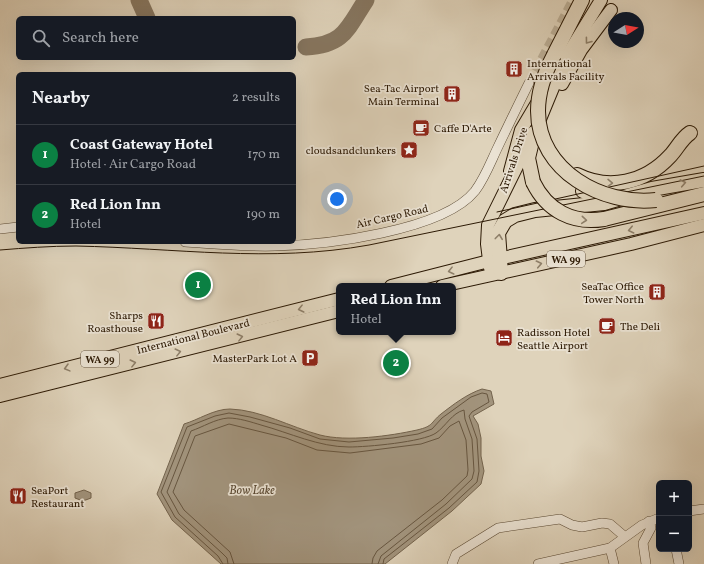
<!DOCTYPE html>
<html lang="en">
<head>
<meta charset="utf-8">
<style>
	:root { --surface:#171b24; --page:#242831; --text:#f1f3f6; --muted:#9ea1a6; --line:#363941; --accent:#0b8043 }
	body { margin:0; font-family:Vollkorn,serif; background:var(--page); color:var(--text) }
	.controls { position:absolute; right:12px; bottom:12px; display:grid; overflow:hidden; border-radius:6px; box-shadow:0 4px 16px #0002 }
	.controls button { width:36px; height:36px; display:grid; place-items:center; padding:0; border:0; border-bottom:1px solid var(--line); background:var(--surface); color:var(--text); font:20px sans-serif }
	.compass { position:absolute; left:608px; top:12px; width:36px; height:36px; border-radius:50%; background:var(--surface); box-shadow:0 4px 16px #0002; rotate:79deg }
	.you { position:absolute; left:337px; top:199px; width:14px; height:14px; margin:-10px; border:3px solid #fff; border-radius:50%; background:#1a73e8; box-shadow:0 0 0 6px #1a73e833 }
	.badge { display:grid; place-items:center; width:26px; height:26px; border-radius:50%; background:var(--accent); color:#fff; font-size:13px; font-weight:700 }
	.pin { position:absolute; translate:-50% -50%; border:2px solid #fff; box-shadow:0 1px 4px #0006 }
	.popup { position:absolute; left:336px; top:283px; width:120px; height:52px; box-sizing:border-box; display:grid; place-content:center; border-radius:6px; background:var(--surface); filter:drop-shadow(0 1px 3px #0005); font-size:13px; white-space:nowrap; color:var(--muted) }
	.popup b { font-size:15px; color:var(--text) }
	.popup::after { content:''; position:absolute; left:50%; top:100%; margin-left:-8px; border:8px solid transparent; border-top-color:var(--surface) }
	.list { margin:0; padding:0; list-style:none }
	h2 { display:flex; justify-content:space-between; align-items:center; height:52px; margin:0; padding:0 16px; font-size:17px }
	h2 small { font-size:13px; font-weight:400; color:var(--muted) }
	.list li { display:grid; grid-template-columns:26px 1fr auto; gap:12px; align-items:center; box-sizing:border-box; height:60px; padding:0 16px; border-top:1px solid var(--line) }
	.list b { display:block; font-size:15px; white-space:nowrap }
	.list p { margin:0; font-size:13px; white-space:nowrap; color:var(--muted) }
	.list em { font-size:13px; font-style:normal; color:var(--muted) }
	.icon { flex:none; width:22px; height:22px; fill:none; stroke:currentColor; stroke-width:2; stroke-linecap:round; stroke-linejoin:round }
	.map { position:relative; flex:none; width:704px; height:564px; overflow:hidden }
	.search { position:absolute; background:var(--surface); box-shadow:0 4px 16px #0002; left:16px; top:16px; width:280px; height:44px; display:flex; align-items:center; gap:10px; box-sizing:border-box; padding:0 14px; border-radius:6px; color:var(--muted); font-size:15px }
	.panel { position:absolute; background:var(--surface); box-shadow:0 4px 16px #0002; left:16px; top:72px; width:280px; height:172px; border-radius:6px }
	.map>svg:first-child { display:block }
</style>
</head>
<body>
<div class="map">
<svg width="704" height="564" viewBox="0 0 704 564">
	<rect width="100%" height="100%" fill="#dfd3bb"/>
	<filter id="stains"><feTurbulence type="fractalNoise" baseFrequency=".005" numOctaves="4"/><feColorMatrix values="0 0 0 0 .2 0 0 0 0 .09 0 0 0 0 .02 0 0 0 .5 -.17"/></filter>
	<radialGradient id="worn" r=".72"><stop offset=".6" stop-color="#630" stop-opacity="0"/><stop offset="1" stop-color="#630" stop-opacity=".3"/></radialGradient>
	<g fill="#a2947d" stroke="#73634d">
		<path d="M 482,389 L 491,391 L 494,404 L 473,416 L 478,424 L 481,438 L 481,456 L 484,471 L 481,484 L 452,511 L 385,564 L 221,564 L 172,520 L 157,494 L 184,424 C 198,420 214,409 230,409 C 261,410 290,427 320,435 C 347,442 390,436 417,430 C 434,426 430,423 441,414 C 454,404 467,394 482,389 Z"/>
		<polygon points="84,490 91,493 91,498 83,501 75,498 75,493"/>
	</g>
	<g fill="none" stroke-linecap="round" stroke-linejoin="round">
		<g stroke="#675640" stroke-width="1">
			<polyline points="223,564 218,556 175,517 161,492 187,427 215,416 229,413 250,417 290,428 320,439 349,442 393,438 418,434 432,429 442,418 471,397 482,393 487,394 489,402 472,412 469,416 477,439 479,471 477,482 449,508 384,559 383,564"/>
			<path d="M 228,564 L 227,558 L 222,553 L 179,514 L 167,492 L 191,431 C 203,427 215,419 228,418 C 239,418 251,422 261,425 C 290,433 319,447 349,447 C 367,447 423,442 436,433 C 446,426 452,413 464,410 L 465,419 L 472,439 L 474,471 L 472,479 L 446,504 L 381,556 L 378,564"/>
			<polyline points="234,564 230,552 184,510 173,492 195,436 229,424 286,438 317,450 350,453 421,444 439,438 450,426 459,421 466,440 468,470 467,476 442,500 377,551 373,558 372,564"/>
		</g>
		<g stroke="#867660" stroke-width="17">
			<polyline points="139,0 147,18"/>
			<path d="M 306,47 C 344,45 347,29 366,0"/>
		</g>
		<polyline stroke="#bbae96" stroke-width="9" stroke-dasharray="9 4.5" stroke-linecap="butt" points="529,83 573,0"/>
		<defs>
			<g id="minor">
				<polyline points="0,229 18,227"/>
				<path d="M 185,242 C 215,244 245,247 275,246 C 325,245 443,231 475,191 C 484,179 490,164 496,151 C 507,128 518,105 529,83"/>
				<polyline points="689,511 704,509"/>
				<polyline points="610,548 614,564"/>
				<polyline points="676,549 679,564"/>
				<polyline points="452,564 456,554 498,528 560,519 572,525 582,527 602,523 610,524 624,536"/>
				<polyline points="538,564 610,548 642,525 659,518"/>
				<polyline points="646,564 643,543 651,528 649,521"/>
			</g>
			<g id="major">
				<polyline points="560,67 601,0"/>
				<polyline points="562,84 581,50 611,10"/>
				<polyline points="538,124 564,61"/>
				<polyline points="510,171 521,130 540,98"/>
				<polyline points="490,268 487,244 488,225 529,142"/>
				<polyline points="391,286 489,261 704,213"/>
				<polyline points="442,286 631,244 704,225"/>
				<polyline points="0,385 339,299"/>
				<polyline points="0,396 339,311"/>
			</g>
			<g id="highway">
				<polyline points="554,55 582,0"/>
				<path d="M 577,175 C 609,191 645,183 670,156 C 677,149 681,139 690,133"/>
				<polyline points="533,182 528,158 534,133"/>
				<polyline points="583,191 605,201"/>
				<polyline points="604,219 704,194"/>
				<polyline points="501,273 498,233 505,221 515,215 535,210 604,203 652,189 704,180"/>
			</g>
		</defs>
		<use href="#minor" stroke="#594832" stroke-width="10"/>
		<use href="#major" stroke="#2c1904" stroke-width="14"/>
		<use href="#highway" stroke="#2c1904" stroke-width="16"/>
		<use href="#minor" stroke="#eae2d3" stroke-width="9"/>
		<use href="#major" stroke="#dfd3bb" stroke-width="12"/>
		<use href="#highway" stroke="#dfd3bb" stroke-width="14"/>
		<g stroke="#2c1904" stroke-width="1">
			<polyline points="497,212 704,166"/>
			<path d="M 0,250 C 25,248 50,246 76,246 C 175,248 270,263 369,245 L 704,176"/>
		</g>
		<defs>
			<g id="highway-bridge">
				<path d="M 554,55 C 545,72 538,91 538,111 C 538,171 603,206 656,200"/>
				<path d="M 533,182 C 547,211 573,224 604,219"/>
			</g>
		</defs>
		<use href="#highway-bridge" stroke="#2c1904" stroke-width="16" stroke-linecap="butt"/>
		<use href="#highway-bridge" stroke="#dfd3bb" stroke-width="14"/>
	</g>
	<defs><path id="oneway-chevron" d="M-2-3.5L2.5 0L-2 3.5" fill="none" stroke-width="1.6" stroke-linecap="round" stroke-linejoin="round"/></defs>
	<g stroke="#8e7f69">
		<use href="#oneway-chevron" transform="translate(588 41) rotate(127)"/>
		<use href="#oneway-chevron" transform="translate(610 183) rotate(1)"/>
		<use href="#oneway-chevron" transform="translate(683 183) rotate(-11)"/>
		<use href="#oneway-chevron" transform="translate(584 220) rotate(5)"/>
		<use href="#oneway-chevron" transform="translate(631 230) rotate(167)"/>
		<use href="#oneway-chevron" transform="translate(499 237) rotate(-83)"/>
		<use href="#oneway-chevron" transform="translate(539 264) rotate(-12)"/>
		<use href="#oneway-chevron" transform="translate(451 271) rotate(166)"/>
		<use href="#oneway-chevron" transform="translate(301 309) rotate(166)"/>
		<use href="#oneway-chevron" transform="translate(240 337) rotate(-14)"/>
		<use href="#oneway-chevron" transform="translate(178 352) rotate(-14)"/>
		<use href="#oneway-chevron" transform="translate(133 363) rotate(-14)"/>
		<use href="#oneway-chevron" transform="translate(67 368) rotate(165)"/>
	</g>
	<defs>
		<symbol id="building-square" viewBox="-11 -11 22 22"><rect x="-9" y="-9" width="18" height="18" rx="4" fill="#8f2418" stroke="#eae2d3"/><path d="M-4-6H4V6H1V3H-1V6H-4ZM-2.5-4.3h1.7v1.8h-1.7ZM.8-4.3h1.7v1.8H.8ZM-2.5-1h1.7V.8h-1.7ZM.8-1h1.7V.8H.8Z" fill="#fff"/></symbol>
		<symbol id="cafe-square" viewBox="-11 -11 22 22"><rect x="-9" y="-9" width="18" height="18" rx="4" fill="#8f2418" stroke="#eae2d3"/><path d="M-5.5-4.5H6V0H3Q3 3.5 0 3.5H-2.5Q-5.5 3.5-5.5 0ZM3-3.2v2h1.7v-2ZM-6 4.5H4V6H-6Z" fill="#fff"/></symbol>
		<symbol id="sight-square" viewBox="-11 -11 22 22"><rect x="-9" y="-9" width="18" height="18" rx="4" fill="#8f2418" stroke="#eae2d3"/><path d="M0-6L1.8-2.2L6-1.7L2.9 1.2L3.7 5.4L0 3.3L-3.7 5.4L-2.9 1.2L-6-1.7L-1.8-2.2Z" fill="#fff"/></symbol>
		<symbol id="restaurant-square" viewBox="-11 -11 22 22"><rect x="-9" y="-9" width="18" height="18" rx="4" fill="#8f2418" stroke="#eae2d3"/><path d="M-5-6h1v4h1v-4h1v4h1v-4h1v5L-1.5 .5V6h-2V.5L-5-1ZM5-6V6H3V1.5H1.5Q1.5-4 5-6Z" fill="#fff"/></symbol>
		<symbol id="hotel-square" viewBox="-11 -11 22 22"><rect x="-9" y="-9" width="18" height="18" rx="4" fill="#8f2418" stroke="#eae2d3"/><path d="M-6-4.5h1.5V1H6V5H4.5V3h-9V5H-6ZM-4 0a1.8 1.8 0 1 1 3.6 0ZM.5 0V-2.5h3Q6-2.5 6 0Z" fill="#fff"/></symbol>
		<symbol id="parking-square" viewBox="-11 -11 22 22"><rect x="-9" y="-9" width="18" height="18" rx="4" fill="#8f2418" stroke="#eae2d3"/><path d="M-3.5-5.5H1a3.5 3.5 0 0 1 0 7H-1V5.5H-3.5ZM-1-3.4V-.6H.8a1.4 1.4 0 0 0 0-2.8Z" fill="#fff"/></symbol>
	</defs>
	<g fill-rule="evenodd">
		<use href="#building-square" x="504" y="59" width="20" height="20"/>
		<use href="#building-square" x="442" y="84" width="20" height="20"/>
		<use href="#cafe-square" x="411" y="118" width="20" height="20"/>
		<use href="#sight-square" x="399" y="140" width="20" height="20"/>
		<use href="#building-square" x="647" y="282" width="20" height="20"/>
		<use href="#restaurant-square" x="146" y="311" width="20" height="20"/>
		<use href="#cafe-square" x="597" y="316" width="20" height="20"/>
		<use href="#hotel-square" x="494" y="328" width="20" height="20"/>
		<use href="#parking-square" x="300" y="348" width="20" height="20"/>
		<use href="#restaurant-square" x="8" y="486" width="20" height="20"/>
	</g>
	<g text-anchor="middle" stroke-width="3.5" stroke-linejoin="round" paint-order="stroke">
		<g fill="#eae2d3" stroke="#655542" stroke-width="1">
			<rect x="547" y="251" width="38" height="16" rx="3"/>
			<rect x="81" y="351" width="38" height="16" rx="3"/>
		</g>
		<g font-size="10" font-weight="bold" fill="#2c1904">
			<text x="566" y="263">WA 99</text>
			<text x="100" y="363">WA 99</text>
		</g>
		<g font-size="11" fill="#2c1904" stroke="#eae2d3" text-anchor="start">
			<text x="527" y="67">International<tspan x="527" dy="13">Arrivals Facility</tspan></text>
			<text x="439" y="92" text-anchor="end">Sea-Tac Airport<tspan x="439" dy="13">Main Terminal</tspan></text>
			<text x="434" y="132">Caffe D'Arte</text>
			<text x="396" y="154" text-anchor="end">cloudsandclunkers</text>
			<text x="644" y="290" text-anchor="end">SeaTac Office<tspan x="644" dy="13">Tower North</tspan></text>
			<text x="143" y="319" text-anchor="end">Sharps<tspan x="143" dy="13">Roasthouse</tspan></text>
			<text x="620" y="330">The Deli</text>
			<text x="517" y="336">Radisson Hotel<tspan x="517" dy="13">Seattle Airport</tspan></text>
			<text x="297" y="362" text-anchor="end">MasterPark Lot A</text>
			<text x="31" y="494">SeaPort<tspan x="31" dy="13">Restaurant</tspan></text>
		</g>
		<g font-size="11" fill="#2c1904" stroke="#eae2d3">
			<text transform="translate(513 160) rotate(-72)" y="4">Arrivals Drive</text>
			<text transform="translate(392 216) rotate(-13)" y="4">Air Cargo Road</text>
			<text transform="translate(193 336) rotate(-14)" y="4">International Boulevard</text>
		</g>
		<g font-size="12" font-style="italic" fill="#5b4a34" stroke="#eae2d3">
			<text x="252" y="494">Bow Lake</text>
		</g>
	</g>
	<rect width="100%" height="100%" filter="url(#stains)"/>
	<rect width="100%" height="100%" fill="url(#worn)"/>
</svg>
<div class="controls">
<button>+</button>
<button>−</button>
</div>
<svg class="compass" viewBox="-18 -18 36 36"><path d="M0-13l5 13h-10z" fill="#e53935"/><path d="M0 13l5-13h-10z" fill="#9ea1a6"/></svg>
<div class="you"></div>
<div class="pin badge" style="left:198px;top:285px">1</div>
<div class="pin badge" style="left:396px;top:363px">2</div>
<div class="popup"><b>Red Lion Inn</b>Hotel</div>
<div class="search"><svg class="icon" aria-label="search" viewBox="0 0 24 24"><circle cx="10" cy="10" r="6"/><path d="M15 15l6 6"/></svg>Search here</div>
<section class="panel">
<h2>Nearby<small>2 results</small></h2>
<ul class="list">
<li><span class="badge">1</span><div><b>Coast Gateway Hotel</b><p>Hotel · Air Cargo Road</p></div><em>170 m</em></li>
<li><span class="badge">2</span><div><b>Red Lion Inn</b><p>Hotel</p></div><em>190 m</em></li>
</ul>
</section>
</div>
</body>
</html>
